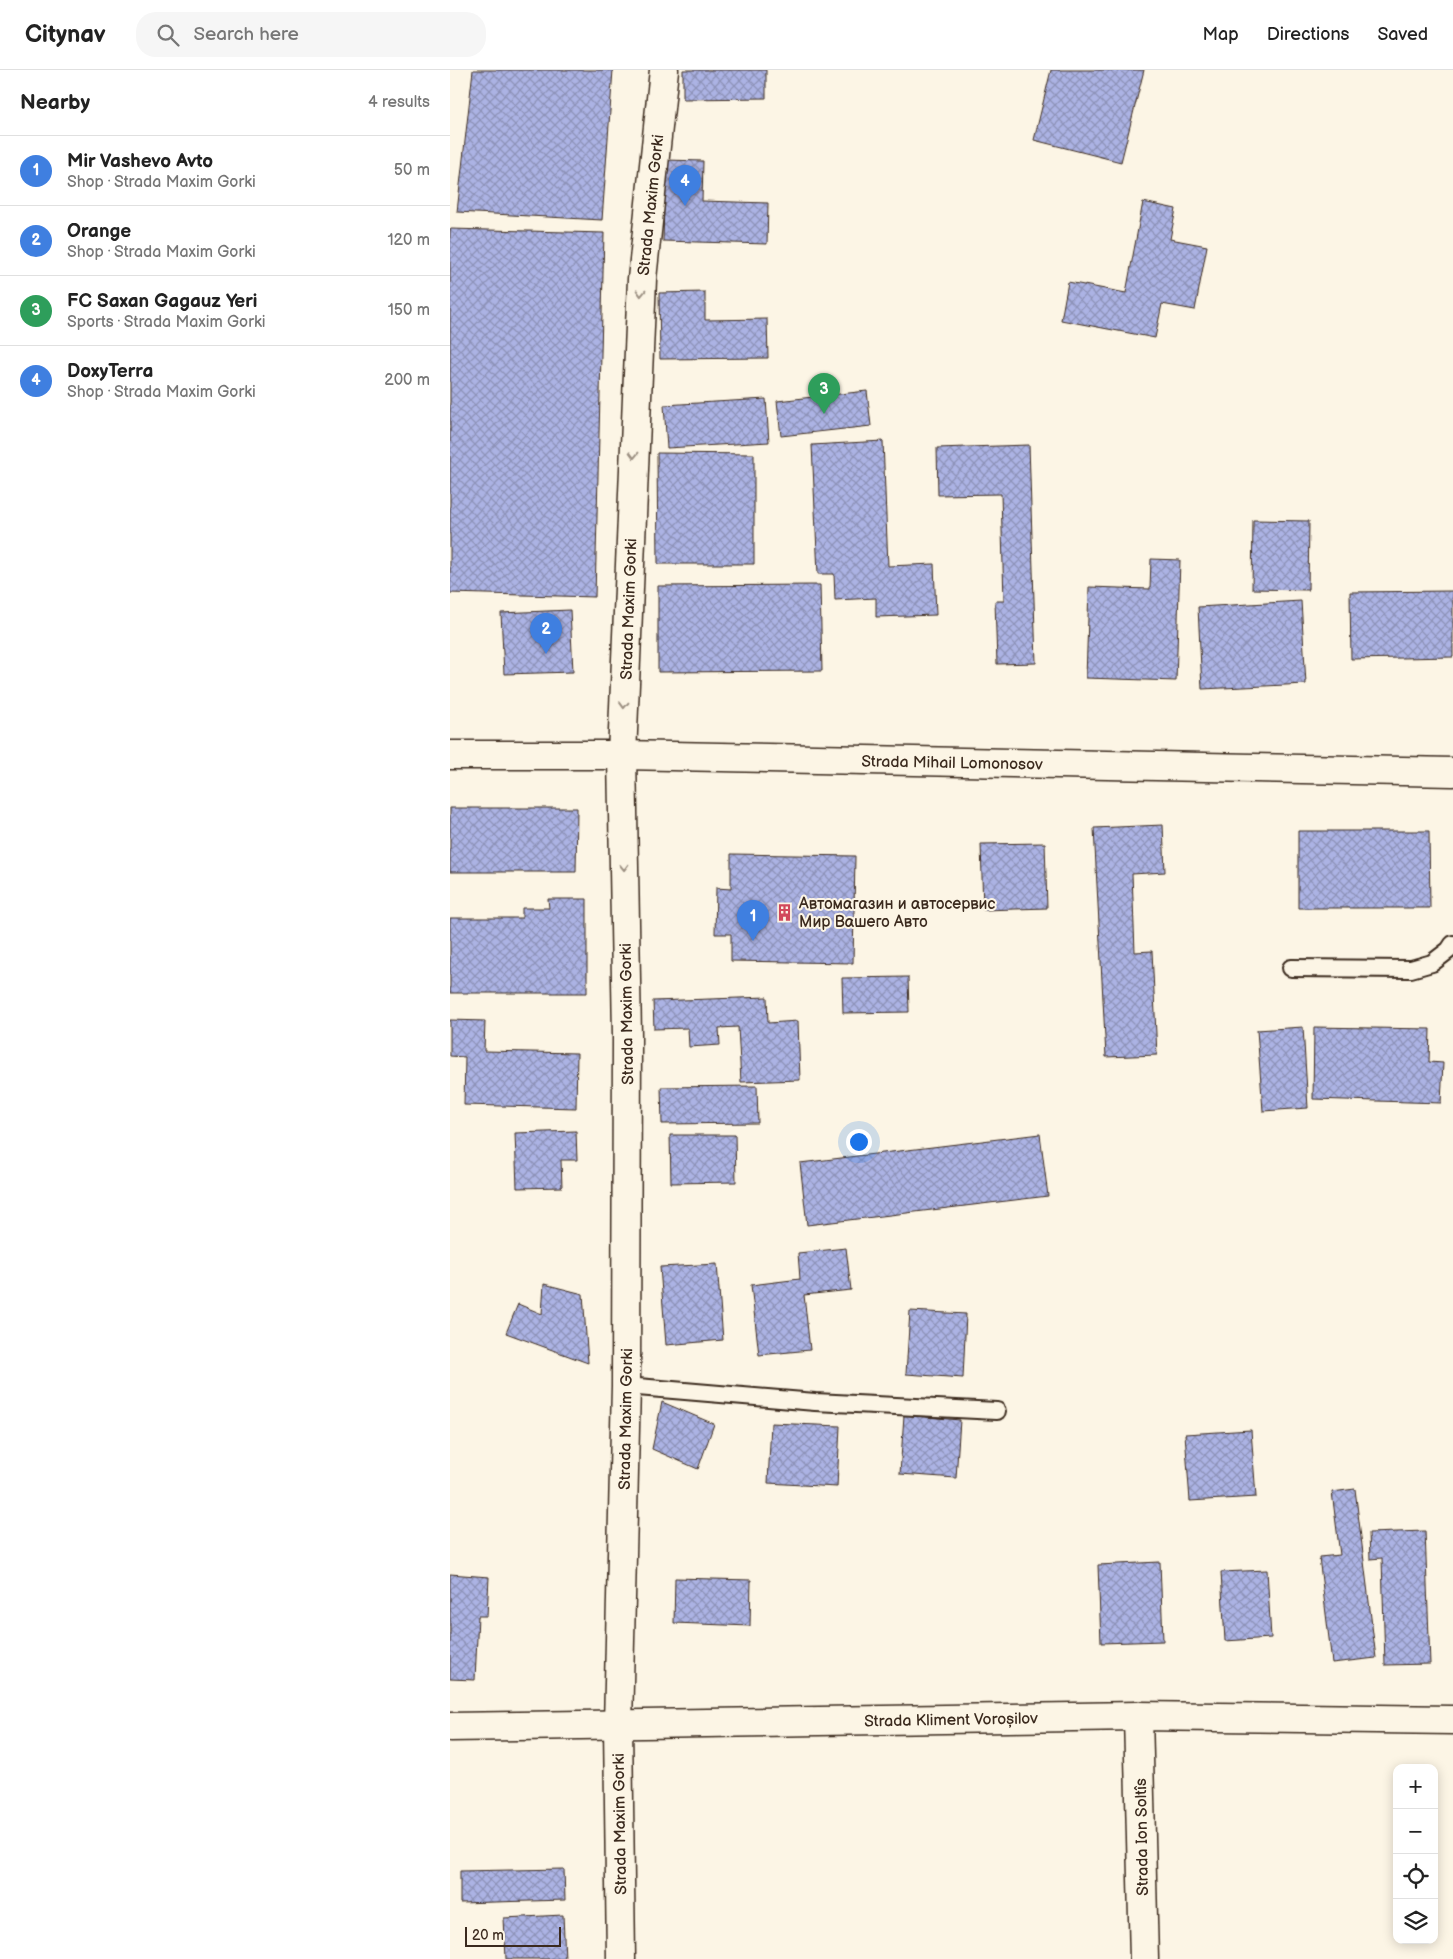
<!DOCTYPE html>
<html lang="en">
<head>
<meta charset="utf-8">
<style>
	:root { --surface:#fff; --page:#f6f6f6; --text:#222; --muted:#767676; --line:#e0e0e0; --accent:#2563eb }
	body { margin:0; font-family:"Balsamiq Sans",sans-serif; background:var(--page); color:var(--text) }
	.controls { position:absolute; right:15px; bottom:15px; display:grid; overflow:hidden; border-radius:10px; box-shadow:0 2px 12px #0003 }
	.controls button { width:45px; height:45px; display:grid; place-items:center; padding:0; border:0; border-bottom:1px solid var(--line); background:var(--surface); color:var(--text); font:25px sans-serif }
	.scale { position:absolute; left:15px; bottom:12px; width:96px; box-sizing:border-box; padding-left:5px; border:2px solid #3b2a1e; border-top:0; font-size:14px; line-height:18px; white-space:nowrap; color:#3b2a1e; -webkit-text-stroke:4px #fcf5e5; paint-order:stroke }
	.you { position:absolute; left:408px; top:1071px; width:18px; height:18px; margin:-12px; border:4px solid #fff; border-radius:50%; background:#1a73e8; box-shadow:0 0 0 8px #1a73e833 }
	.badge { display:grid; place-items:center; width:32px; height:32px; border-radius:50%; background:var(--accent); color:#fff; font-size:16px; font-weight:700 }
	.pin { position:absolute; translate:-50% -41px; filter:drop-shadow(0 1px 2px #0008) }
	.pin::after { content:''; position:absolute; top:26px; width:18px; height:15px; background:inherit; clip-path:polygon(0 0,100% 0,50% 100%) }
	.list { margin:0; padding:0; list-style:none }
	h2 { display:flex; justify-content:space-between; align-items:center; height:65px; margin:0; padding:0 20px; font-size:21px }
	h2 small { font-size:16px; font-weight:400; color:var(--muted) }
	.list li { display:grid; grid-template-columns:32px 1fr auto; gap:15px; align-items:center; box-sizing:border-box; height:70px; padding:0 20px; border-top:1px solid var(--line) }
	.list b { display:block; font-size:19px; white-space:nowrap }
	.list p { margin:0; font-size:16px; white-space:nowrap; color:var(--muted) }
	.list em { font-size:16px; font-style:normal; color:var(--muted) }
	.icon { flex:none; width:28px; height:28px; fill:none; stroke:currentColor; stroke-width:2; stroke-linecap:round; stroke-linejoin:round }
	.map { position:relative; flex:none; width:1003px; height:1889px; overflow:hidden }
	header { display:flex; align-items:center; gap:30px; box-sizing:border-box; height:70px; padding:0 25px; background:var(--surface); border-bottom:1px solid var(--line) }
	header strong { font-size:24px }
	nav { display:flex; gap:28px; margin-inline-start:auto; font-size:18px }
	.search { width:350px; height:45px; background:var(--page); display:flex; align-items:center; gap:12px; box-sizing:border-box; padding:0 18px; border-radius:20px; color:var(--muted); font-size:19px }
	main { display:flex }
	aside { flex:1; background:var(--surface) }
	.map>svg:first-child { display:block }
</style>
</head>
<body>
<header>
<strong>Citynav</strong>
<div class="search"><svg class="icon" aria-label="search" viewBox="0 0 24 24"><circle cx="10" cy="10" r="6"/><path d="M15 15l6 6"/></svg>Search here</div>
<nav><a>Map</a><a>Directions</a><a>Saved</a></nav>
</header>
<main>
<aside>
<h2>Nearby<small>4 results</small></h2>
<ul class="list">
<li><span class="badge" style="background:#3f7fe0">1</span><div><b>Mir Vashevo Avto</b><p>Shop · Strada Maxim Gorki</p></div><em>50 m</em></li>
<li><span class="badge" style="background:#3f7fe0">2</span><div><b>Orange</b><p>Shop · Strada Maxim Gorki</p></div><em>120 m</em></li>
<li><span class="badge" style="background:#2e9e5b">3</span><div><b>FC Saxan Gagauz Yeri</b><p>Sports · Strada Maxim Gorki</p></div><em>150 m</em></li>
<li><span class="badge" style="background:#3f7fe0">4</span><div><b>DoxyTerra</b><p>Shop · Strada Maxim Gorki</p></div><em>200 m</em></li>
</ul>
</aside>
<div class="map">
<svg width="1003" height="1889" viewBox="0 0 1003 1889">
	<defs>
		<pattern id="building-cross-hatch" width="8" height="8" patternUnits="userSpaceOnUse" patternTransform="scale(1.25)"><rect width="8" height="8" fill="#acb3e4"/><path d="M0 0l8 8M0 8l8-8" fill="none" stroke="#8d92b8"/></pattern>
	</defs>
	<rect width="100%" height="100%" fill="#fcf5e5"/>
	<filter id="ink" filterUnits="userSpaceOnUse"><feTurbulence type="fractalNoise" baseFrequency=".02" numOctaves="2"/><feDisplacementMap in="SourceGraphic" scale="10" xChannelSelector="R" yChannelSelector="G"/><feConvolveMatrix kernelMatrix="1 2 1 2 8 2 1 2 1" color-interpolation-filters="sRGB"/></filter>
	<g filter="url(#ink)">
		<g fill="url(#building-cross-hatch)" stroke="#3b2a1e">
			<polygon points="23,0 163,0 152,150 7,142"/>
			<polygon points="233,0 316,0 316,28 233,29"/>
			<polygon points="601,0 694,0 671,92 584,70"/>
			<polygon points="215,90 253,91 252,131 318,133 317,174 213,171"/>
			<polygon points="693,132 726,139 720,169 757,176 745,240 712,234 705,268 611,250 618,212 676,223"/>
			<polygon points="0,159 154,163 145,527 0,523"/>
			<polygon points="255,222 255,250 317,249 318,288 210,289 209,223"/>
			<polygon points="417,321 421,356 331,366 327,331"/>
			<polygon points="316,329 319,372 217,378 214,335"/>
			<polygon points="433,371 438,496 484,494 486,545 426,547 426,528 385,530 384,504 368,504 362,375"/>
			<polygon points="579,375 586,593 547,594 545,531 554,531 551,424 488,425 487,378"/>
			<polygon points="207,383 304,384 304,494 208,494"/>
			<polygon points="803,450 859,451 858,520 802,519"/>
			<polygon points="701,489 730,490 726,611 636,608 639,517 700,519"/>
			<polygon points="370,515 372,601 208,602 208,516"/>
			<polygon points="1003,521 1003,587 901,589 900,522"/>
			<polygon points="851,531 856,614 752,619 748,537"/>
			<polygon points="120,540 123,602 54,604 51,543"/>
			<polygon points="0,738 127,738 126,802 0,802"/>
			<polygon points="713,755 715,802 682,804 685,882 702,881 707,985 656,987 644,758"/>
			<polygon points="848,761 979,761 980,838 848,838"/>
			<polygon points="595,773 597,838 533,840 531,774"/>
			<polygon points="281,784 405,786 403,893 281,891 281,864 265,864 266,818 281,819"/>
			<polygon points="98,829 137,829 137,923 0,923 0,848 72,848 72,838 99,838"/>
			<polygon points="458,907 459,942 393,943 392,908"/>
			<polygon points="317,927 318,953 348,951 350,1010 291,1012 288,957 269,958 270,975 239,977 238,958 204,959 203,931"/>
			<polygon points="0,950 35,951 34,981 127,983 126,1038 14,1035 15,987 0,986"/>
			<polygon points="853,957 858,1038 813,1041 807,960"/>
			<polygon points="864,957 980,959 979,992 993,993 991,1033 863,1029"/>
			<polygon points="307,1016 308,1053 212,1054 211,1017"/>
			<polygon points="126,1061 127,1090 111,1090 112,1117 67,1118 65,1063"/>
			<polygon points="590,1064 598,1126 357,1155 350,1093"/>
			<polygon points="220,1065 285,1065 286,1112 221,1113"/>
			<polygon points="396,1178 401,1220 354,1225 360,1280 309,1285 301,1215 350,1209 348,1183"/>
			<polygon points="267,1194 273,1270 216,1275 210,1197"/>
			<polygon points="94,1214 133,1224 138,1293 56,1263 68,1234 92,1244"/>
			<polygon points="460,1241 516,1244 513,1308 456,1304"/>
			<polygon points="212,1332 264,1354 248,1399 202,1379"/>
			<polygon points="454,1345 510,1350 506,1408 450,1404"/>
			<polygon points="321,1353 390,1356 387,1417 318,1413"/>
			<polygon points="801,1360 806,1427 740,1431 735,1364"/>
			<polygon points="905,1419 926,1588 882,1593 869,1487 890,1485 882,1422"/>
			<polygon points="975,1461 980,1594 935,1595 932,1488 920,1489 919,1463"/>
			<polygon points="710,1492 713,1571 651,1573 648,1495"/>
			<polygon points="817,1500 821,1568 775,1571 771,1502"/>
			<polygon points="0,1504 39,1507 37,1546 28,1546 25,1610 0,1609"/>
			<polygon points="225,1508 301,1510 300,1556 224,1553"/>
			<polygon points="114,1799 115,1830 10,1833 10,1801"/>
			<polygon points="113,1845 115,1889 56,1889 54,1848"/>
		</g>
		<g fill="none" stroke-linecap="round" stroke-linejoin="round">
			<defs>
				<g id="lane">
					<polyline points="841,898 961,899 982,893 999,880 1003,874"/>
					<polyline points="176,1316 365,1332 547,1341"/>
				</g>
				<g id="street">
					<polyline points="0,685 172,685 1003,702"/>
					<polyline points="688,1646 694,1889"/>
					<polyline points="0,1657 688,1646 1003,1650"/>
					<polyline points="171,1889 168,1655 176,1316 177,966 172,685 192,209 214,0"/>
				</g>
			</defs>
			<use href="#lane" stroke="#3b2a1e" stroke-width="20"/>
			<use href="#street" stroke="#3b2a1e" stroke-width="31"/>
			<use href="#lane" stroke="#fcf5e5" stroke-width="16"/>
			<use href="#street" stroke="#fcf5e5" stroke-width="28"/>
		</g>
		<defs><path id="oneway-chevron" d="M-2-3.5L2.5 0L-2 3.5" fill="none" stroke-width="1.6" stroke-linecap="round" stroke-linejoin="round" transform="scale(1.25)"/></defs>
		<g stroke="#9c9082">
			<use href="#oneway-chevron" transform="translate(191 223) rotate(92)"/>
			<use href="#oneway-chevron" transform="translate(184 385) rotate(92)"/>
			<use href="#oneway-chevron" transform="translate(174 635) rotate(92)"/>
			<use href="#oneway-chevron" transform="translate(174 797) rotate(89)"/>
		</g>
	</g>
	<defs>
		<symbol id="building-bare" viewBox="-9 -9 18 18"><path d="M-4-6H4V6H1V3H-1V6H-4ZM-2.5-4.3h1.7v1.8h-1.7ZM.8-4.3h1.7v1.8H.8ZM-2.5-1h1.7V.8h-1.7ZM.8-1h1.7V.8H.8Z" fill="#d1495b" stroke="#fcf5e5" stroke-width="2.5" paint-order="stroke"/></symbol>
	</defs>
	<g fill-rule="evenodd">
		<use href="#building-bare" x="322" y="830" width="25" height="25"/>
	</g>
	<g text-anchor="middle" stroke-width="4" stroke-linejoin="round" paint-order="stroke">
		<g font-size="16" fill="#3b2a1e" stroke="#fcf5e5">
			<text transform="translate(200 135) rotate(-84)" y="6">Strada Maxim Gorki</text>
			<text transform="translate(178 539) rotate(-88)" y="6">Strada Maxim Gorki</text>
			<text transform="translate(502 692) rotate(1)" y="6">Strada Mihail Lomonosov</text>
			<text transform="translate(176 944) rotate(-91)" y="6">Strada Maxim Gorki</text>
			<text transform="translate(175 1349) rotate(-89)" y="6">Strada Maxim Gorki</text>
			<text transform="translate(501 1649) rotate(-1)" y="6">Strada Kliment Voroșilov</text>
			<text transform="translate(169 1754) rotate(-91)" y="6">Strada Maxim Gorki</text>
			<text transform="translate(691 1767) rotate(-91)" y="6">Strada Ion Soltîs</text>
		</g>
		<g font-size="16" fill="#3b2a1e" stroke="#fcf5e5" text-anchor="start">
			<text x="349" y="839">Автомагазин и автосервис<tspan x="349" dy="18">Мир Вашего Авто</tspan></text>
		</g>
	</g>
</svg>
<div class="controls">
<button>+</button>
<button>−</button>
<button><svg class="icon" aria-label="locate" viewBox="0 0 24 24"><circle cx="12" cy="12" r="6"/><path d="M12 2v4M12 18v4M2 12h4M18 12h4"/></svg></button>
<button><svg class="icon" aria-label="layers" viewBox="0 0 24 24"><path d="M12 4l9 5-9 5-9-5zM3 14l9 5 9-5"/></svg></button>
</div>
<div class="scale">20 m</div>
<div class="you"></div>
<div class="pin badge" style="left:303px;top:871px;background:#3f7fe0">1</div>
<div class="pin badge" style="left:96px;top:584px;background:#3f7fe0">2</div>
<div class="pin badge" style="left:374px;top:344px;background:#2e9e5b">3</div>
<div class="pin badge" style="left:235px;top:136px;background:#3f7fe0">4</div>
</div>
</main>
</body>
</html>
